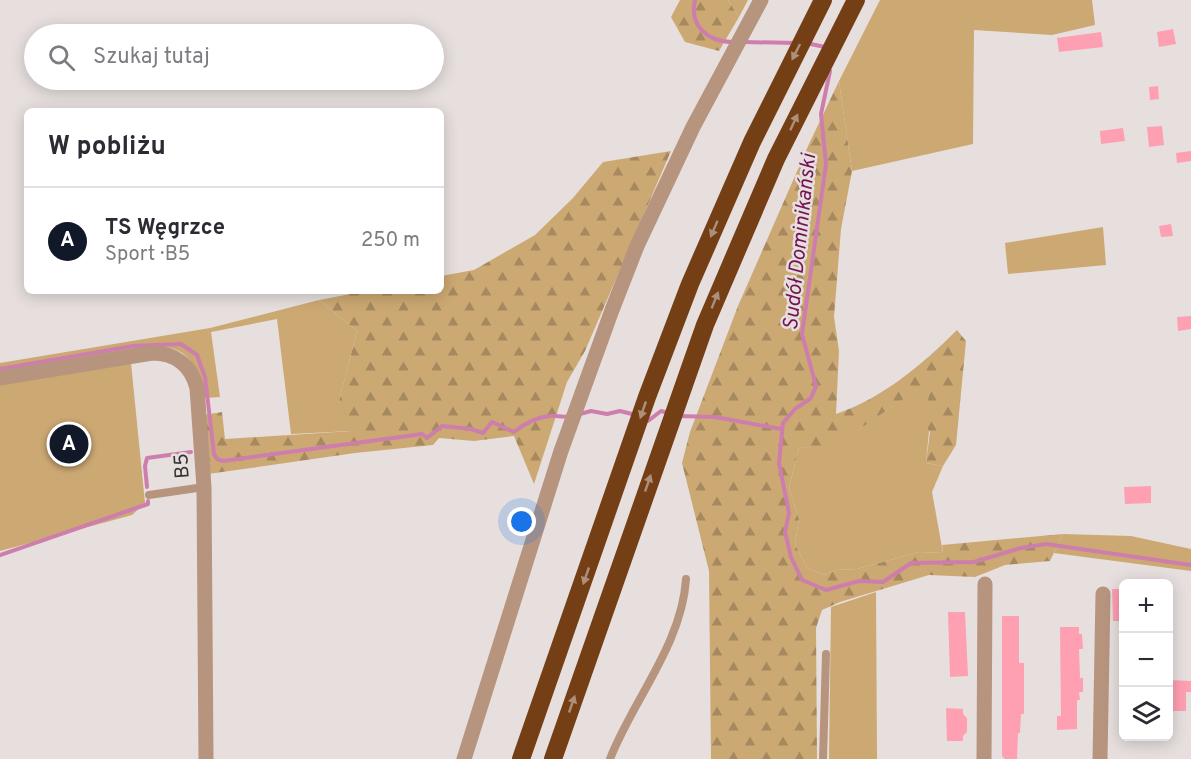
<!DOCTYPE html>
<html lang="pl">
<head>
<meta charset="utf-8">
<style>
	:root { --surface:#fff; --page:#f7f7f7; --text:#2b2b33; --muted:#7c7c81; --line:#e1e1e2; --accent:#111827 }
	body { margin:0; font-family:Overpass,sans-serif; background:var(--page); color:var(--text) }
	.controls { position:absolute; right:18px; bottom:18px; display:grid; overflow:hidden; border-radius:9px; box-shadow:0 3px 15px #0003 }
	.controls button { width:54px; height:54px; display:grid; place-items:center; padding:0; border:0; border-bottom:2px solid var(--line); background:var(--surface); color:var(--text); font:30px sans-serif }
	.you { position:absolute; left:522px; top:522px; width:21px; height:21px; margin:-15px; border:4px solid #fff; border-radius:50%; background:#1a73e8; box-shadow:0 0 0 9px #1a73e833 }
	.badge { display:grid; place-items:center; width:39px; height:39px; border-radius:50%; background:var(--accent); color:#fff; font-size:20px; font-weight:700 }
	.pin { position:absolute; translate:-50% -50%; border:3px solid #fff; box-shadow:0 2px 6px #0006 }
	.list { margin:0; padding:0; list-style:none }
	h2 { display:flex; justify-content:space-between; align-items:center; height:78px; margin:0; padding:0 24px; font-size:26px }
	h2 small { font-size:20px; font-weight:400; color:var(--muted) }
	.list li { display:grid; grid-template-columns:39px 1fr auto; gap:18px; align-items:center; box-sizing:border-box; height:108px; padding:0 24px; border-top:2px solid var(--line) }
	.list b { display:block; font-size:22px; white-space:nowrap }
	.list p { margin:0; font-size:20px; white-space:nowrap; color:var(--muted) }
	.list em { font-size:20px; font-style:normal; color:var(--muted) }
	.icon { flex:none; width:33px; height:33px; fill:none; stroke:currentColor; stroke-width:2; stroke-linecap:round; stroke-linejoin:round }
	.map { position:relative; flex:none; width:1191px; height:759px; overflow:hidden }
	.search { position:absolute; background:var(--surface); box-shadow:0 3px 15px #0003; left:24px; top:24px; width:420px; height:66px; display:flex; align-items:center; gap:15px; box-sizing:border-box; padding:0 21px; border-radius:33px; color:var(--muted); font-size:22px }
	.panel { position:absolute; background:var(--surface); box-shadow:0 3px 15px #0003; left:24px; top:108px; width:420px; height:186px; border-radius:9px }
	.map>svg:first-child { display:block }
</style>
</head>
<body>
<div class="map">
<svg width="1191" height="759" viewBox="0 0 1191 759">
	<defs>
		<pattern id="forest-firs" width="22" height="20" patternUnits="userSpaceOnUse" patternTransform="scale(1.5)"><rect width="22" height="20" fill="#cca873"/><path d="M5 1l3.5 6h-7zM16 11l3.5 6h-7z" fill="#a6895f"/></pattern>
	</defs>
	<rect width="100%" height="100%" fill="#e6dfde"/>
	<g fill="#cca873">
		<polygon points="728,0 748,0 739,17"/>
		<polygon points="880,0 1092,0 1095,25 1052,35 974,30 973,144 852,171 839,81"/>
		<polygon points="1103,227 1106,265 1008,274 1005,243"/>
		<path d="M 319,300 L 357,331 L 339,401 L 352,431 L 291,434 L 277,319 L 211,332 L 220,397 L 204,398 C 199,378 196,357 174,349 C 152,341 30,369 0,374 L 0,363 L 210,328 Z"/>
		<polygon points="131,363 145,503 132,515 0,551 0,385"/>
		<polygon points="934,378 926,463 943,466 932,492 943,553 919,552 857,569 836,570 824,575 807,568 795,544 799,519 789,488 799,447 831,448"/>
		<polygon points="1063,534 1131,536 1191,549 1191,571 1054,553"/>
		<polygon points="876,592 877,759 829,759 831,607"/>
	</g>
	<g fill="url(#forest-firs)">
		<polygon points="680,0 728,0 739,17 719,51 685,42 671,17"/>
		<path d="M 839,81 L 852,171 L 841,229 L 834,317 L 839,351 L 836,414 C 883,398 923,364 957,330 L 966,341 L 956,445 L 943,466 L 926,463 L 930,432 L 923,421 L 933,379 L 830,449 L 799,447 L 789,488 L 799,519 L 795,544 L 807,568 L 824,575 L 836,570 L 857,569 L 919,552 L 943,553 L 942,545 L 1063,534 L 1050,561 L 1005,565 L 975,577 L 929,575 L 840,602 L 822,610 L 816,628 L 817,759 L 711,759 L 709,571 L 682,463 L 690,432 L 738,306 L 809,144 Z"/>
		<polygon points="671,151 585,351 567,382 534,484 514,436 474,441 439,438 433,445 355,453 208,474 204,415 222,412 225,439 352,431 345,422 339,401 357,331 319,300 366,291 441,291 441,276 474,270 535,235 573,198 603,162"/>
	</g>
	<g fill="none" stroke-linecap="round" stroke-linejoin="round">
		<g stroke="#cd7ead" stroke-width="4">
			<path d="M 695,0 C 689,26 708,42 733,42"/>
			<polyline points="743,42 796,43"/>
			<polyline points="806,43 825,47"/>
			<polyline points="830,71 821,114 826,164 802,334 816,386 811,398 795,409 783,423 779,463 789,513 785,532 791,557 802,580 826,590 859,581 883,582 911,563 974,562 1021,548 1046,544 1191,565"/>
			<path d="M 0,369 L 133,346 L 181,344 L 197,355 L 205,377 L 214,454 L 217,459 L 223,461 L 422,434 L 427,438 L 442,426 L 471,429 L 483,433 L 492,422 L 514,432 C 524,424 536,417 550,416 C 557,415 562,418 570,416"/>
			<polyline points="580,414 591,411 607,414 620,411 636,415"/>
			<polyline points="678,416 715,417 781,429"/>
			<polyline points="645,418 648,421 661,411 668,413"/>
			<polyline points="147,487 145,466 147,458 191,452"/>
			<polyline points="0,555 148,504 148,501"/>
		</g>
	</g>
	<g fill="#fe9fb2">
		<polygon points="1173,29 1176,44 1159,47 1157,32"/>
		<polygon points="1101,32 1103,47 1059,52 1057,38"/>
		<polygon points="1158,86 1159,99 1150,100 1149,87"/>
		<polygon points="1162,126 1164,145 1149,147 1147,127"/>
		<polygon points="1123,128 1125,141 1101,144 1100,131"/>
		<polygon points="1191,151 1191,161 1177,163 1176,153"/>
		<polygon points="1171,224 1173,236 1161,237 1159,226"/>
		<polygon points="1191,316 1191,329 1178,331 1177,317"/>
		<polygon points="1151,486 1151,503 1125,504 1124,487"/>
		<polygon points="1112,589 1124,589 1124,621 1113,621"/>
		<polygon points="948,612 965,612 968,676 950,677"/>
		<polygon points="1002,616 1019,616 1019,663 1024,663 1024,714 1021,714 1020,733 1018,733 1017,759 1005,759 1002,756"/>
		<polygon points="1060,627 1079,627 1079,634 1082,634 1083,649 1079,649 1080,678 1083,678 1083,692 1079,692 1080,700 1077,700 1077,729 1057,730 1057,716 1061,716"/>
		<polygon points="1169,680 1191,681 1191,692 1186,692 1186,711 1168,711"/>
		<polygon points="946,708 963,709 963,714 967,718 967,732 963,736 963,741 947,741"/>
	</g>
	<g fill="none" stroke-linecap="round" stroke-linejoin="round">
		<g stroke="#b6947e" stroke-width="8">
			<polyline points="149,495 204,487"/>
			<path d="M 610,759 C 633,700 682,644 686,579"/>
			<polyline points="823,759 826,654"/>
		</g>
		<g stroke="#b6947e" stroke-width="15">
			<path d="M 0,378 L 152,353 C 175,353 191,365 197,388 L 204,487 L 206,759"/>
			<polyline points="464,759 561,451 612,310 637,246 693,127 761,0"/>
			<polyline points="984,759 985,584"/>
			<polyline points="1100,759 1103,594"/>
		</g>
		<g stroke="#753f16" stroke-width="18">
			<polyline points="521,759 647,397 690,284 752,142 823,0"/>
			<polyline points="553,759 705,325 776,159 856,0"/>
		</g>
	</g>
	<defs><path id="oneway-solid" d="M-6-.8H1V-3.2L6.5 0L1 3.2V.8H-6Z" transform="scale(1.5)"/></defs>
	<g fill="#ae8f7a">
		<use href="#oneway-solid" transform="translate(796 52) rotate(117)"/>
		<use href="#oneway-solid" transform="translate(794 122) rotate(-65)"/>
		<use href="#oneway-solid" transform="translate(714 229) rotate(113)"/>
		<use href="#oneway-solid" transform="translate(715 300) rotate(-68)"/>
		<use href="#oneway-solid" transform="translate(643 410) rotate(109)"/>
		<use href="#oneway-solid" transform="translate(648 483) rotate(-71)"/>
		<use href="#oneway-solid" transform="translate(586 576) rotate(109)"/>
		<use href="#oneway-solid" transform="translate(572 704) rotate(-71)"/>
	</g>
	<g text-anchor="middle" stroke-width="5" stroke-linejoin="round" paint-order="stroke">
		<g font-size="20" fill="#363333" stroke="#e6dfde">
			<text transform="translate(181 466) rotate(-94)" y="7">B5</text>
		</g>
		<g font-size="21" font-style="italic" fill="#731456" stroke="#e6dfde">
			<text transform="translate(799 242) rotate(-84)" y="7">Sudół Dominikański</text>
		</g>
	</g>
</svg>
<div class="controls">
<button>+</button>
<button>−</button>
<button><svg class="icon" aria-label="layers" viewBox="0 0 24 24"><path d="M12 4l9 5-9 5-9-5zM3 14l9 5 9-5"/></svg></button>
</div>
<div class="you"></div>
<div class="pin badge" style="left:69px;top:444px">A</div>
<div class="search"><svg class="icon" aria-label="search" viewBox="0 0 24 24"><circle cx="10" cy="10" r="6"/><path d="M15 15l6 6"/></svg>Szukaj tutaj</div>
<section class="panel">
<h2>W pobliżu<small></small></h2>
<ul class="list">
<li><span class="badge">A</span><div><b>TS Węgrzce</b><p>Sport · B5</p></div><em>250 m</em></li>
</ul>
</section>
</div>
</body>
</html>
